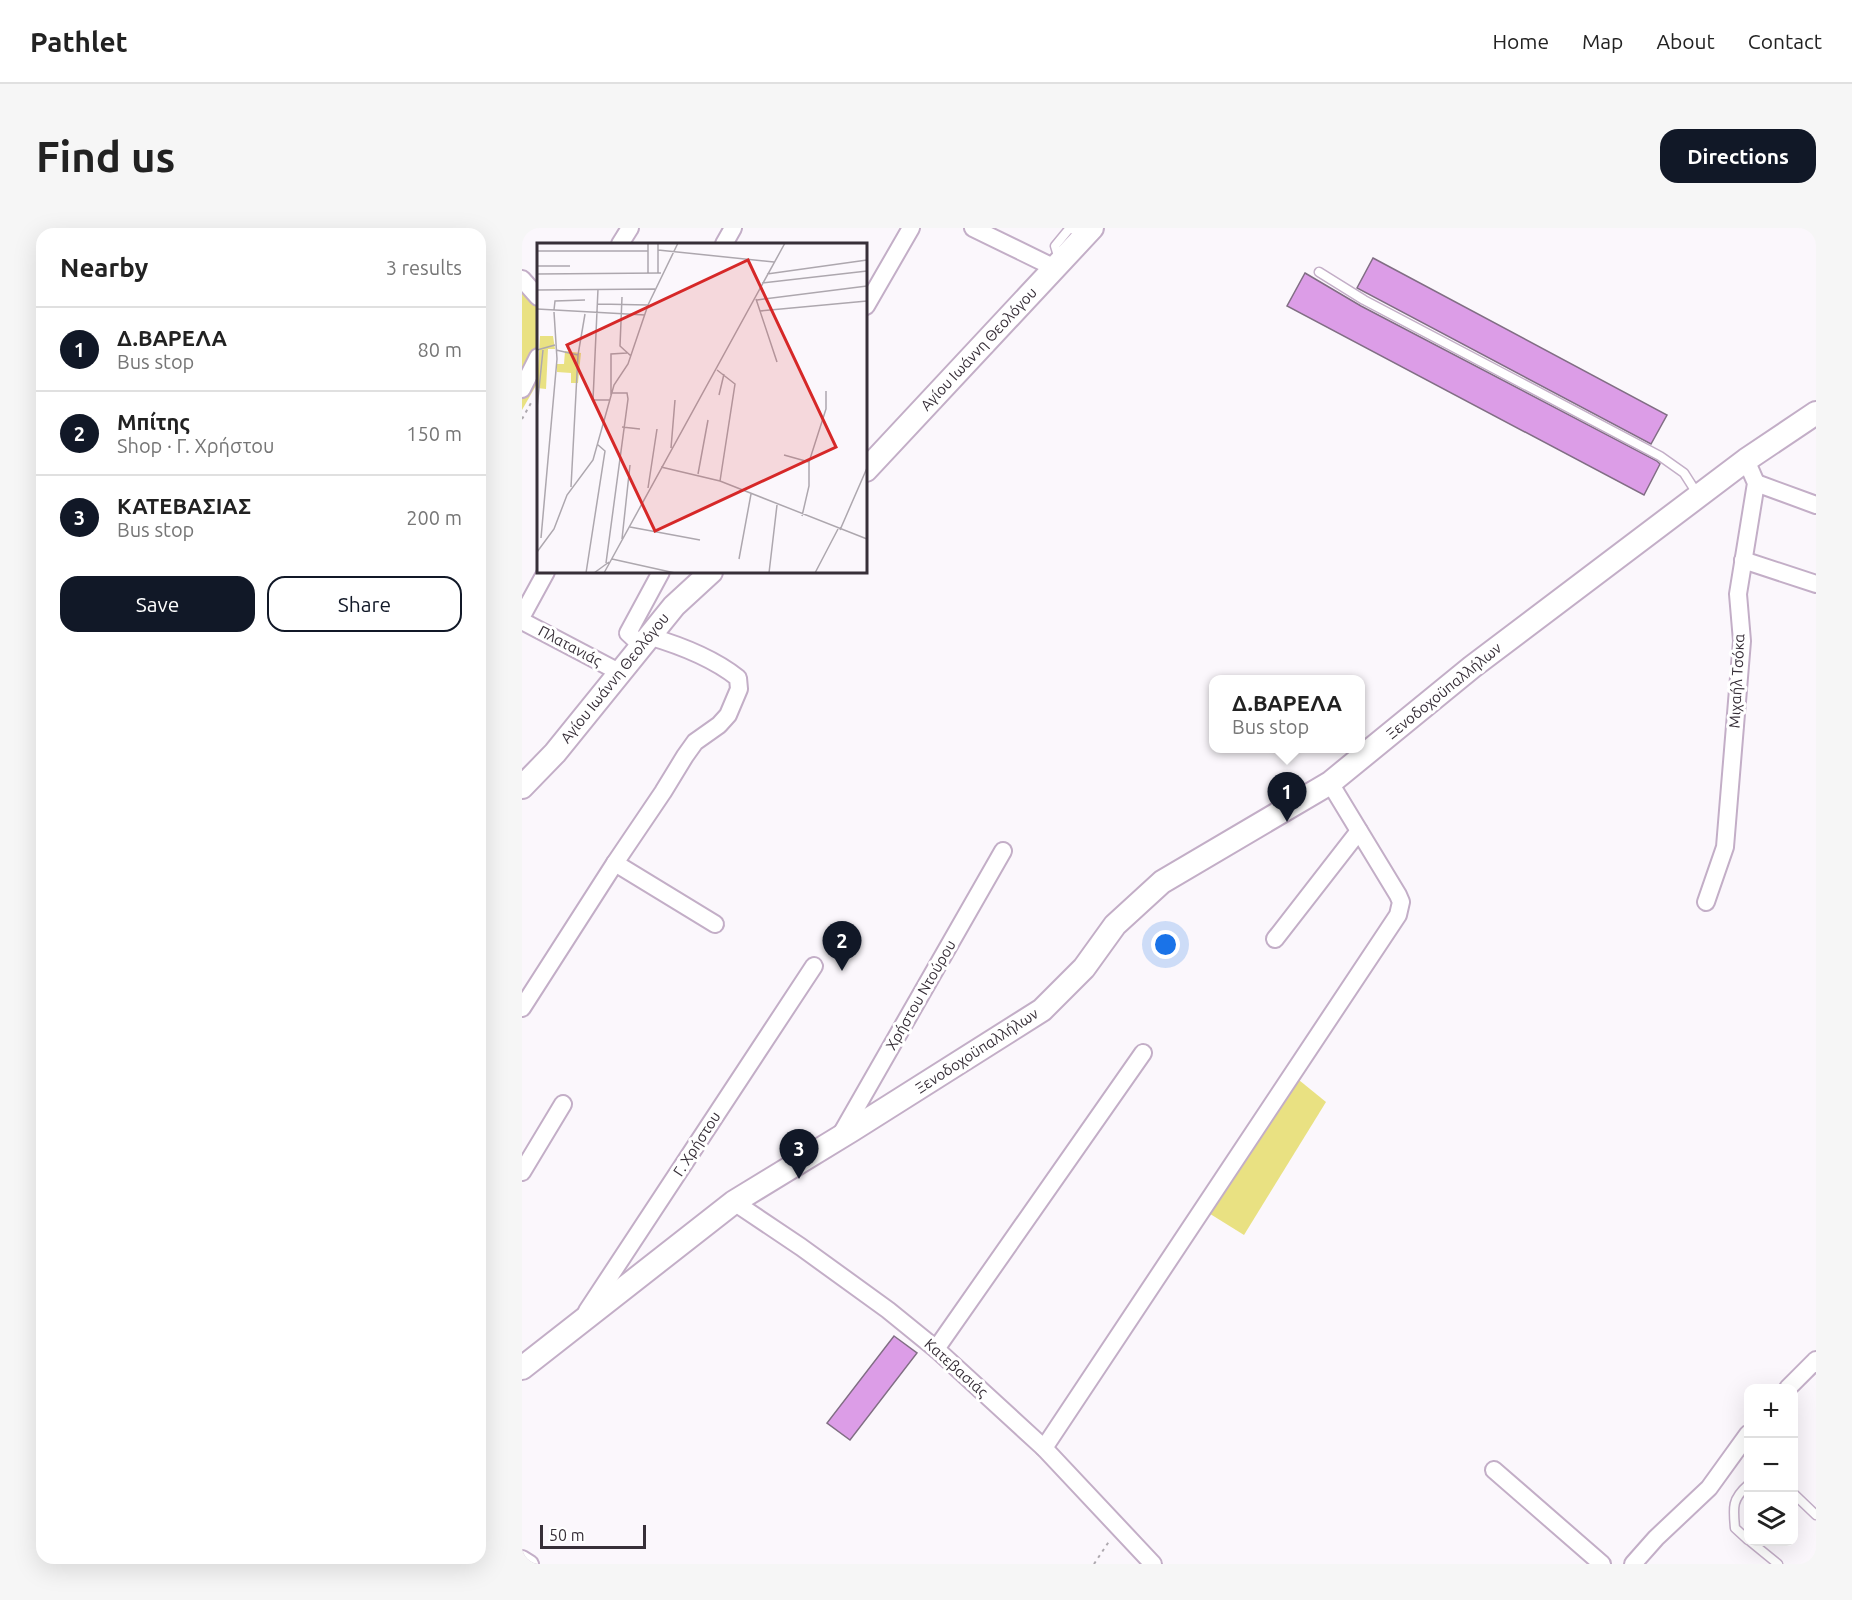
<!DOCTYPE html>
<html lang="en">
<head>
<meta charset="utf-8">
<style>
	:root { --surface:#fff; --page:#f6f6f6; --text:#222; --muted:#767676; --line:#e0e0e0; --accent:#111827 }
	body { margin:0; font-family:Ubuntu,sans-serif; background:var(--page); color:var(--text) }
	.controls { position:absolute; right:18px; bottom:18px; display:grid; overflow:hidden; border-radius:12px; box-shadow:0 6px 24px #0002 }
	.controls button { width:54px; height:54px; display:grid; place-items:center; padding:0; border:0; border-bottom:2px solid var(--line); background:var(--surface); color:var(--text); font:30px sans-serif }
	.scale { position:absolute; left:18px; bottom:15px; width:106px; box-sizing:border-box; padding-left:6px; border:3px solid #372f38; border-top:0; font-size:16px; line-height:21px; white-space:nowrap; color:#372f38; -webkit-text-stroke:4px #fff; paint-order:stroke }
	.you { position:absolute; left:644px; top:717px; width:21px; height:21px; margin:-15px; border:4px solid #fff; border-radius:50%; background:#1a73e8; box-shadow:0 0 0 9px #1a73e833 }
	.badge { display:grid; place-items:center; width:39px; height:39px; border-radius:50%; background:var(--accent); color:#fff; font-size:20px; font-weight:700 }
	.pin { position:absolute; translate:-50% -50px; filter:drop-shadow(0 2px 3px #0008) }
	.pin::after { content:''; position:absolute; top:32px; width:21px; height:18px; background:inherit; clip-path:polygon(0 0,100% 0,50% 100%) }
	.popup { position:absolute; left:687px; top:447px; width:156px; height:78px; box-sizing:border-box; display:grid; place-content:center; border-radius:12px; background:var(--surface); filter:drop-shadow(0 2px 4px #0005); font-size:20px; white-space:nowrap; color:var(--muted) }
	.popup b { font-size:22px; color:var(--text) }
	.popup::after { content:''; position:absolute; left:50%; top:100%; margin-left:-12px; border:12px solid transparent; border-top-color:var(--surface) }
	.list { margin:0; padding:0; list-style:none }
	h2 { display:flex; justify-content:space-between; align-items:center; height:78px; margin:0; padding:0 24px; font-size:26px }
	h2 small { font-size:20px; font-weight:400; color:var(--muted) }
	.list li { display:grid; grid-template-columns:39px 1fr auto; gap:18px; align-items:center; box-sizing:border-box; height:84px; padding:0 24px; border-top:2px solid var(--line) }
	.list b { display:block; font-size:22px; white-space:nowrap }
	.list p { margin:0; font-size:20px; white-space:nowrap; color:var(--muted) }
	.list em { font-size:20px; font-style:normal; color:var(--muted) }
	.actions { display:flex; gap:12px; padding:18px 24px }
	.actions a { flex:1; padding:14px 0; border:2px solid var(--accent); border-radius:18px; text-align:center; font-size:21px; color:var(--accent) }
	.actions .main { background:var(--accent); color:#fff }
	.icon { flex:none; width:33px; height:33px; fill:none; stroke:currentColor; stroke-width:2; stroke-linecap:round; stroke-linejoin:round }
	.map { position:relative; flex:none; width:1294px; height:1336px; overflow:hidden; border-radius:18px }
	header { display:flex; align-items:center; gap:36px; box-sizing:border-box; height:84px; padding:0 30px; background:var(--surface); border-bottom:2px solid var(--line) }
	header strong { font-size:28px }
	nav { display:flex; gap:33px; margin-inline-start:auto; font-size:21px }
	.intro { display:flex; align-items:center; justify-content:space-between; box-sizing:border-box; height:144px; padding:0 36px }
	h1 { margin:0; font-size:42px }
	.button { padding:15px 27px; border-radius:18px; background:var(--accent); color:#fff; font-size:21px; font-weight:700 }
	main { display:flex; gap:36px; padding:0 36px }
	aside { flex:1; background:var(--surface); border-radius:18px; box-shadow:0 6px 24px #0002 }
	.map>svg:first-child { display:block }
</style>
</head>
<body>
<header>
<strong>Pathlet</strong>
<nav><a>Home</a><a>Map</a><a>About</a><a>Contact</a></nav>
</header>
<div class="intro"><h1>Find us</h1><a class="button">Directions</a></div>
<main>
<aside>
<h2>Nearby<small>3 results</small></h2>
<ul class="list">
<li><span class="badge">1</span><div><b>Δ.ΒΑΡΕΛΑ</b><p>Bus stop</p></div><em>80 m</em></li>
<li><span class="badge">2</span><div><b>Μπίτης</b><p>Shop · Γ. Χρήστου</p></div><em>150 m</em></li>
<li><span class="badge">3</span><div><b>ΚΑΤΕΒΑΣΙΑΣ</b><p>Bus stop</p></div><em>200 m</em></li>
</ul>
<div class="actions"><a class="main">Save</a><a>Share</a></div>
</aside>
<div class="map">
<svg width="1294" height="1336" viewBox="0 0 1294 1336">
	<rect width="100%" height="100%" fill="#fbf7fc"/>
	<g fill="#e9e182">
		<polygon points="0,53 16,63 16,154 0,182"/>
		<polygon points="772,848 804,874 722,1007 685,984"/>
	</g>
	<g fill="#dc9de7" stroke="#816e84" stroke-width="1.5">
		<polygon points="851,30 1145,187 1129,216 835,60"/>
		<polygon points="783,45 839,78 1135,233 1138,236 1122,267 765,78"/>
		<polygon points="372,1108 395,1125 328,1212 305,1195"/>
	</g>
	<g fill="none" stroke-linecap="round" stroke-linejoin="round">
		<defs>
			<g id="lane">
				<polyline points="537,31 533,18 547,1 564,2"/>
				<polyline points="797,44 842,72 1138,228 1162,245 1176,267"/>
				<path d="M 1226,1257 C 1210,1271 1211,1279 1213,1300 L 1226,1312"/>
				<polyline points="1272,1266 1294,1287"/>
				<polyline points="1229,1314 1256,1336"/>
			</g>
			<g id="street">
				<polyline points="451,0 533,40"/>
				<polyline points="98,16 108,0"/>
				<polyline points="202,16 211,0"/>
				<polyline points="0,51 16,69"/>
				<polyline points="344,78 389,0"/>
				<polyline points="0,161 16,129"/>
				<polyline points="1234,255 1294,277"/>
				<polyline points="1221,332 1294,356"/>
				<polyline points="0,388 24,344"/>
				<polyline points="0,393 97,444"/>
				<polyline points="119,417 106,405 139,344"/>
				<polyline points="93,635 193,696"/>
				<polyline points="1184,674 1203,619 1220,413 1216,366 1234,255 1224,232"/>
				<polyline points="753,711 837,603"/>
				<path d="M 0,780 L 93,635 L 141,564 L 163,528 L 173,514 L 197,497 L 206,487 L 217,461 L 216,450 C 191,430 157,417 126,408"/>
				<polyline points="318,908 481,623"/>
				<polyline points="0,944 41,876"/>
				<polyline points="212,974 279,1019 366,1082 414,1121 522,1220 631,1336"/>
				<polyline points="65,1083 292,738"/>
				<polyline points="414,1121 621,825"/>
				<polyline points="1266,1160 1294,1132"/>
				<polyline points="522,1220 876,687 879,674 876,667 808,555"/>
				<polyline points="972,1242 1080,1336"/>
				<polyline points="0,1331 8,1336"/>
				<polyline points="1111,1336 1134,1310 1187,1260 1226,1206"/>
			</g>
			<g id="secondary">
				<polyline points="344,242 570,0"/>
				<polyline points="0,559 33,525 152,378 189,344"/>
				<polyline points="0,1140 212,974 330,902 520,782 562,740 593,697 640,654 808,555 950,439 1224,232 1294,185"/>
			</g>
		</defs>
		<use href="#lane" stroke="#c3aec7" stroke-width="11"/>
		<use href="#street" stroke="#c3aec7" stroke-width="20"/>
		<use href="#secondary" stroke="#c3aec7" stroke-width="26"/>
		<g stroke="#aea9af" stroke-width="2" stroke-dasharray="3 4.5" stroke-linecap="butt">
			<polyline points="0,191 9,175"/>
			<polyline points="572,1336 588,1312"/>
		</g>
		<use href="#lane" stroke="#fff" stroke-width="8"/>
		<use href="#street" stroke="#fff" stroke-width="16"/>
		<use href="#secondary" stroke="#fff" stroke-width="22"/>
	</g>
	<g text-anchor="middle" stroke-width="6" stroke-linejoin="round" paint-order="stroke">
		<g font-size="15" fill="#372f38" stroke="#fff">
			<text transform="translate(457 121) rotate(-47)" y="5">Αγίου Ιωάννη Θεολόγου</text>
			<text transform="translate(48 418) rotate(28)" y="5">Πλατανιάς</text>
			<text transform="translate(93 450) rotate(-51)" y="5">Αγίου Ιωάννη Θεολόγου</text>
			<text transform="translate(1215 453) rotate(-87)" y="5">Μιχαήλ Τσόκα</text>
			<text transform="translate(922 463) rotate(-39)" y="5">Ξενοδοχοϋπαλλήλων</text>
			<text transform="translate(399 767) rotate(-60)" y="5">Χρήστου Ντούρου</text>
			<text transform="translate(455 823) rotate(-33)" y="5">Ξενοδοχοϋπαλλήλων</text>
			<text transform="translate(175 916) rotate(-57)" y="5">Γ. Χρήστου</text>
			<text transform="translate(434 1140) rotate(42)" y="5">Κατεβασιάς</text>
		</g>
	</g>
	<g transform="translate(15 15)">
		<rect width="330" height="330" fill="#fbf7fc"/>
		<path d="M 3,93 L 16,93 L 18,106 L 11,106 L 9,146 L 0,145 ZM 28,108 L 44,110 L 41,140 L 34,140 L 34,130 L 20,129 L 20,121 L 27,121 Z" fill="#e9e182"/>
		<path fill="none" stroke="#ada7ae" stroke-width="1.5" d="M 121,7 L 237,19M 0,8 L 111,8M 0,23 L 33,23M 111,30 L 111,0M 121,30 L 121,0M 0,31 L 124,30M 230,31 L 330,17M 225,40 L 330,28M 61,46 L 56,157 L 73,157M 0,47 L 118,46M 85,54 L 83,103 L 94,113M 219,56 L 240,119M 220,57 L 330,43M 61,61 L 111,62M 0,66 L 108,72M 17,67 L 18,58 L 48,57M 223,68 L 330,58M 0,107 L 18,102M 19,107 L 41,112M 180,127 L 198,141 L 183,238M 74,152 L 74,111 L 90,110M 182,152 L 187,131M 0,165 L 6,107M 85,184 L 103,186M 134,205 L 138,157M 247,212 L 272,219M 124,224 L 183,238 L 330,296M 161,231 L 171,177M 34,244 L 41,112 L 48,71M 111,245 L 120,186M 265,273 L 272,243 L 272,219 L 289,166 L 289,148M 93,284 L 163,297M 303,287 L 330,225M 4,295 L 20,116 L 17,69M 85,296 L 93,222M 0,309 L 17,286 L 30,252 L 56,217 L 77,142 L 91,121 L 111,62 L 141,0M 75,316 L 138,330M 202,316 L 214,251M 69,320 L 91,156 L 90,150 L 75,150M 49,330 L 68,208 L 60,201M 57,330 L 72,319M 67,330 L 248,0M 232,330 L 240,262M 278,330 L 301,286"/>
		<path fill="#d62828" fill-opacity="0.15" stroke="#d62828" stroke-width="3" d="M 211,17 L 299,204 L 118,288 L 30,102 Z"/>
		<rect width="330" height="330" fill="none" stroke="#372f38" stroke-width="3"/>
	</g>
</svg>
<div class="controls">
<button>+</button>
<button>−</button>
<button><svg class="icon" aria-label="layers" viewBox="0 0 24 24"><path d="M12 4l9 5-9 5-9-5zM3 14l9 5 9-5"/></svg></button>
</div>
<div class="scale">50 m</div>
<div class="you"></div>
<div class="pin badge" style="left:765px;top:594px">1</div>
<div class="popup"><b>Δ.ΒΑΡΕΛΑ</b>Bus stop</div>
<div class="pin badge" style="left:320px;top:743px">2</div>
<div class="pin badge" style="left:277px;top:951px">3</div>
</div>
</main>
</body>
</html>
